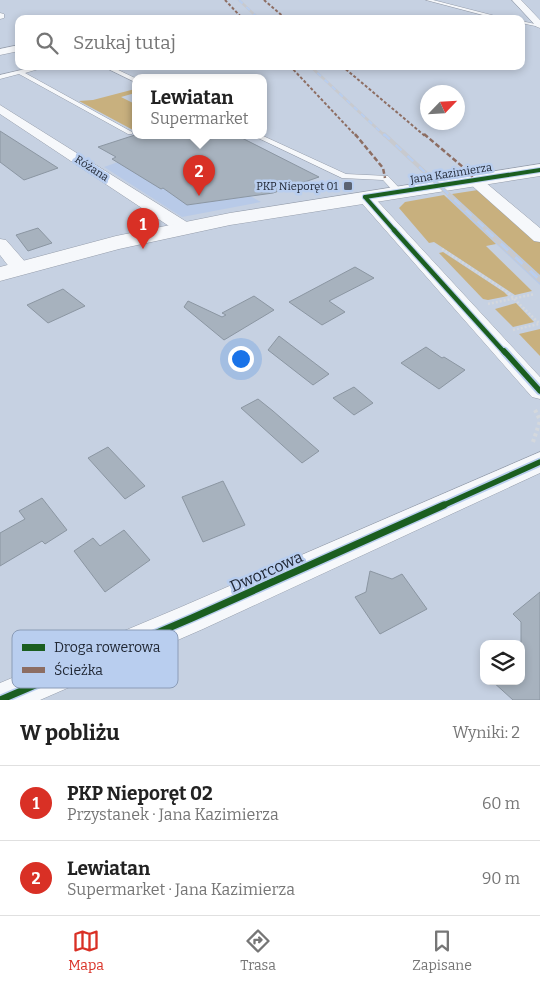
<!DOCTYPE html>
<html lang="pl">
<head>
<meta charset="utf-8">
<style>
	:root { --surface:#fff; --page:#f6f6f6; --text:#222; --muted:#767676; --line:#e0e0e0; --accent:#d93025 }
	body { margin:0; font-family:Bitter,serif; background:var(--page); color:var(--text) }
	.controls { position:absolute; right:15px; bottom:15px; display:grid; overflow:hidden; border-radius:10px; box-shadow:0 2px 8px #0003 }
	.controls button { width:45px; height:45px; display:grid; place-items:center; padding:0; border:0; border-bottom:1px solid var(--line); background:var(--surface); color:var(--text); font:25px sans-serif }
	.compass { position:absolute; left:420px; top:85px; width:45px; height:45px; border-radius:50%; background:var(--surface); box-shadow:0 2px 8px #0003; rotate:65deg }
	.you { position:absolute; left:240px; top:358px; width:18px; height:18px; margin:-12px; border:4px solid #fff; border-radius:50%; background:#1a73e8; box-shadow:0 0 0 8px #1a73e833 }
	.badge { display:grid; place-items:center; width:32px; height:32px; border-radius:50%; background:var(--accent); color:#fff; font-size:16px; font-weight:700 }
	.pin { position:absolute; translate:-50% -41px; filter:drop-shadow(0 1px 2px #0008) }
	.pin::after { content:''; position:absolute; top:26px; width:18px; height:15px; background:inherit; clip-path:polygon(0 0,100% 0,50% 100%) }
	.popup { position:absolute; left:132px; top:74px; width:135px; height:65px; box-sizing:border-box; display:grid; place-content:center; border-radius:10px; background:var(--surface); filter:drop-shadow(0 1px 4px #0005); font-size:16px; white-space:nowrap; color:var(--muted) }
	.popup b { font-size:19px; color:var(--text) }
	.popup::after { content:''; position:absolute; left:50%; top:100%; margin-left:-10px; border:10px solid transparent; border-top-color:var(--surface) }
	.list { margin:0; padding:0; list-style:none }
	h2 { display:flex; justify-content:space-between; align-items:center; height:65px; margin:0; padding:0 20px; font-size:21px }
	h2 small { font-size:16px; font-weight:400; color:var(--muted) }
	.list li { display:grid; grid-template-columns:32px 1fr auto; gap:15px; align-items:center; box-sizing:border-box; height:75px; padding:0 20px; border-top:1px solid var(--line) }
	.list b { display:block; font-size:19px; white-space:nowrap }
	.list p { margin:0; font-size:16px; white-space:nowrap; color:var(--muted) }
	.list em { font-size:16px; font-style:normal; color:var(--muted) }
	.icon { flex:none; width:28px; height:28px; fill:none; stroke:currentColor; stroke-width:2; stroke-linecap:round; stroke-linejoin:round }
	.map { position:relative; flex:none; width:540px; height:700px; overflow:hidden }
	.search { position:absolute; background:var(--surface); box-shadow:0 2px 8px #0003; left:15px; right:15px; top:15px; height:55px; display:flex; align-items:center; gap:12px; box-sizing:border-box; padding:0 18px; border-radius:10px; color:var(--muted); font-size:19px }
	.sheet { height:215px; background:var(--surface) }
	nav { display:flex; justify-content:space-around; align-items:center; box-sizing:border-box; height:70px; border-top:1px solid var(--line); background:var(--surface); font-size:14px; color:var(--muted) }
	nav a { display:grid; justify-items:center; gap:2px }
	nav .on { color:var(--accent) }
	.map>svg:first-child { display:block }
</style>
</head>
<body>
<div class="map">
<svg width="540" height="700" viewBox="0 0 540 700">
	<rect width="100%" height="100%" fill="#c6d1e2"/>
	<g fill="#b8cae8">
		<polygon points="161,147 261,202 182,217 104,167"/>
		<polygon points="454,195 540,275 540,285 446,197"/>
	</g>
	<g fill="#c8b07e">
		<polygon points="135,89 135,93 121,97 135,104 135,130 133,130 79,101 93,100"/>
		<polygon points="478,190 540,242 540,275 452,194"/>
		<polygon points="444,195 496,244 486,246 532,291 515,295 434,242 429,243 399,208 405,202"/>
		<polygon points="443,252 504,292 508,296 488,300 483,299 439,253"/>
		<polygon points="516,303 534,322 513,327 495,309"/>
		<polygon points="540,329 540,356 519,334"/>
	</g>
	<g fill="#a7b2be" stroke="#8b96a2">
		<polygon points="0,131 58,168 24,180 0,162"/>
		<polygon points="135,135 236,135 319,177 273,193 187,205 163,188 161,189 112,159 116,157 98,147"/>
		<polygon points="38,228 52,243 28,251 16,235"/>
		<polygon points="355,267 374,278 329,301 345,312 322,325 289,302"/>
		<polygon points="63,289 85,306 48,323 27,305"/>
		<polygon points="254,296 274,310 224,340 184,307 188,301 222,317 226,315 222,313"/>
		<polygon points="279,336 329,374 313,385 268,350"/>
		<polygon points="426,347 442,358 444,357 465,370 439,389 401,363"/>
		<polygon points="354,387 373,403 354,415 333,398"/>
		<polygon points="258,399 273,411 319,451 302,463 241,408"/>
		<polygon points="108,447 145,486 125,499 88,458"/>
		<polygon points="223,481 245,525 203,542 182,497"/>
		<polygon points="42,498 67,530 45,544 42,541 0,566 0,533 25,519 19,511"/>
		<polygon points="124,530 150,560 105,592 74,551 93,538 100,546"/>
		<polygon points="370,571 392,579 402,574 427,609 380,634 355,597 366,592"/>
		<polygon points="540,592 540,700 513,700 492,681 521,681 521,622 513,614"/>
	</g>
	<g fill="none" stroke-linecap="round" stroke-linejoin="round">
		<defs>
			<g id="lane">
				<polygon points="426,0 433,0 507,19 498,19"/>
				<polygon points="521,21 540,25 540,27 521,23"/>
				<polygon points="38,66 49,66 25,73 132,132 132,134 128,134 19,74 0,79 0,75"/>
				<polygon points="102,66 110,66 135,78 135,82"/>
				<polygon points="252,135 261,135 346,174 388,176 402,191 395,193 383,180 342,178"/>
			</g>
			<g id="street">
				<polygon points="512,0 521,0 540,20 540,28 537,27"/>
				<polygon points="0,13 4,14 4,18 0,19"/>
				<polygon points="19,45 19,51 0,55 0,49"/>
				<polygon points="0,105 190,224 192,228 190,232 178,232 0,114"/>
				<polygon points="474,176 479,177 540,228 540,242 534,241 469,183 467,180 469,177"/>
				<polygon points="365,192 371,194 540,377 540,399 532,397 359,200 357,197 359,194"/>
				<path d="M 0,239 L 6,240 L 27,264 L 30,268 L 27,272 C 13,275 8,265 0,255 Z"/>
				<polygon points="540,452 540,473 203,629 40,700 0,700 0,683 181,607"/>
			</g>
			<polygon id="secondary" points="540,164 540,176 230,225 119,249 0,281 0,267 116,236 230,213"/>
		</defs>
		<use href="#lane" stroke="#959dab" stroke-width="1"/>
		<use href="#street" stroke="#959dab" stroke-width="1"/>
		<use href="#secondary" stroke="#959dab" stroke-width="1"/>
		<g stroke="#d4d8dd" stroke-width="2.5" stroke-dasharray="2 2" stroke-linecap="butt">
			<polyline points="442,249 507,292 540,324"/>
			<polyline points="488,304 535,294"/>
			<polyline points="513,330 539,324"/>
		</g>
		<g stroke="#d4d8dd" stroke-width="4" stroke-dasharray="3 3" stroke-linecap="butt">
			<polyline points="535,410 540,420"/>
			<polyline points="533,442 540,421"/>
		</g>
		<use href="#lane" fill="#f6f8fb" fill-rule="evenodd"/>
		<use href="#street" fill="#f6f8fb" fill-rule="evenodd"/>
		<use href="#secondary" fill="#f6f8fb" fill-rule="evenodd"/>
		<defs>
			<g id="rail-far2">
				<polyline points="239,0 259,19"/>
				<polyline points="310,66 385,136"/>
			</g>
			<polyline id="rail-far1" points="384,134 488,231"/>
			<polyline id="rail" points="486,230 540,280"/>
		</defs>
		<use href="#rail-far2" stroke="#c8cacf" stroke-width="2.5"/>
		<use href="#rail-far1" stroke="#c8cacf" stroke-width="4"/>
		<use href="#rail" stroke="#c8cacf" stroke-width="5"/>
		<use href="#rail-far2" stroke="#b9ceef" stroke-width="2" stroke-dasharray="5" stroke-linecap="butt"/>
		<use href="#rail-far1" stroke="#b9ceef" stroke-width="2.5" stroke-dasharray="8" stroke-linecap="butt"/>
		<use href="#rail" stroke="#b9ceef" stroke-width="3" stroke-dasharray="10" stroke-linecap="butt"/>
		<g stroke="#8d6e63" stroke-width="2" stroke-dasharray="3 2" stroke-linecap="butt">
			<polyline points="225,0 243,19"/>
			<polyline points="264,0 286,19"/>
			<polyline points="290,66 356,136"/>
			<polyline points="342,66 425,136"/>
		</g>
		<g stroke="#8d6e63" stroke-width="2.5" stroke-dasharray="5 2.5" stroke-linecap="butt">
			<polyline points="355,134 383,168 385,178"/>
			<polyline points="424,134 470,173 474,180"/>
		</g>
		<defs>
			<g id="cycleway-far3">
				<polyline points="365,197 395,231"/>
				<polyline points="365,197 540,170"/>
			</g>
			<polyline id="cycleway-far2" points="394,230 505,353"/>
			<g id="cycleway-far1">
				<polyline points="504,351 540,391"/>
				<polyline points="442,506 540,462"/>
			</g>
			<polyline id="cycleway" points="0,700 192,618 444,505"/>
		</defs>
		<use href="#cycleway-far3" stroke="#b9ceef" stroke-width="6"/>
		<use href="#cycleway-far2" stroke="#b9ceef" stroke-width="7"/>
		<use href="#cycleway-far1" stroke="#b9ceef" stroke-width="9"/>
		<use href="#cycleway" stroke="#b9ceef" stroke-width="10"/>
		<use href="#cycleway-far3" stroke="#1b5e20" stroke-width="4"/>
		<use href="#cycleway-far2" stroke="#1b5e20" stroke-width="4.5"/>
		<use href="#cycleway-far1" stroke="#1b5e20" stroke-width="5.5"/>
		<use href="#cycleway" stroke="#1b5e20" stroke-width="7"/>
	</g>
	<rect fill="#5b6372" stroke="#b9ceef" stroke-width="2" x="343" y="181" width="10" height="10" rx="2.5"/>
	<g text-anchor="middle" stroke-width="5" stroke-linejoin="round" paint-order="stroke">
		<g font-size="11" fill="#212835" stroke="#b9ceef">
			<text transform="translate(92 168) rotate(33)" y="4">Różana</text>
			<text transform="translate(451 173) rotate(-9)" y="4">Jana Kazimierza</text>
		</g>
		<g font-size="11" fill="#212835" stroke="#b9ceef" text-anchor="end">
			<text x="338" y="190">PKP Nieporęt 01</text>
		</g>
		<g font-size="16" fill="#212835" stroke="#b9ceef">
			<text transform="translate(266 571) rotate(-24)" y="6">Dworcowa</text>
		</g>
	</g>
	<rect x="12" y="630" width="166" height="58" rx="8" fill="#b9ceef" stroke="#8b9cb7" stroke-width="1"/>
	<rect x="22" y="644" width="23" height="7" fill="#1b5e20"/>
	<rect x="22" y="667" width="23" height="6" fill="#8d6e63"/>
	<g font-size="14" fill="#212835">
		<text x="54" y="652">Droga rowerowa</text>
		<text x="54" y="675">Ścieżka</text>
	</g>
</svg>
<div class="controls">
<button><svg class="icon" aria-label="layers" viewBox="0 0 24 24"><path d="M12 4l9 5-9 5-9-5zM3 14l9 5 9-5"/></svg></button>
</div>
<svg class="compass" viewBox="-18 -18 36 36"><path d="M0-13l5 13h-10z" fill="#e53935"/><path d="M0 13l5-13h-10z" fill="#767676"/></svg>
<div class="you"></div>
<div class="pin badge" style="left:143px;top:249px">1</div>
<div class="pin badge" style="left:199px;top:196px">2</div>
<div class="popup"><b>Lewiatan</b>Supermarket</div>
<div class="search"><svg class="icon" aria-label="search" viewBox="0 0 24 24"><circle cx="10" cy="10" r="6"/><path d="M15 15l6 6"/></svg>Szukaj tutaj</div>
</div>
<section class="sheet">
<h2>W pobliżu<small>Wyniki: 2</small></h2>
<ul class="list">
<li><span class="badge">1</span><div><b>PKP Nieporęt 02</b><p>Przystanek · Jana Kazimierza</p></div><em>60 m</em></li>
<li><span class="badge">2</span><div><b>Lewiatan</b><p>Supermarket · Jana Kazimierza</p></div><em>90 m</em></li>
</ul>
</section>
<nav>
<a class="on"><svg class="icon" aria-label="map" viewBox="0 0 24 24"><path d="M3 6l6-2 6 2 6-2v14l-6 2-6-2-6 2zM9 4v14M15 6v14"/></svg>Mapa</a>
<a><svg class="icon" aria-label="directions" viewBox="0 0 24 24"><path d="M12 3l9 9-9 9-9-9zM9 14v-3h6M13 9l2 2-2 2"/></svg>Trasa</a>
<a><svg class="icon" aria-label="saved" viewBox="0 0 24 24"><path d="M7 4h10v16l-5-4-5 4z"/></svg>Zapisane</a>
</nav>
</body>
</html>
